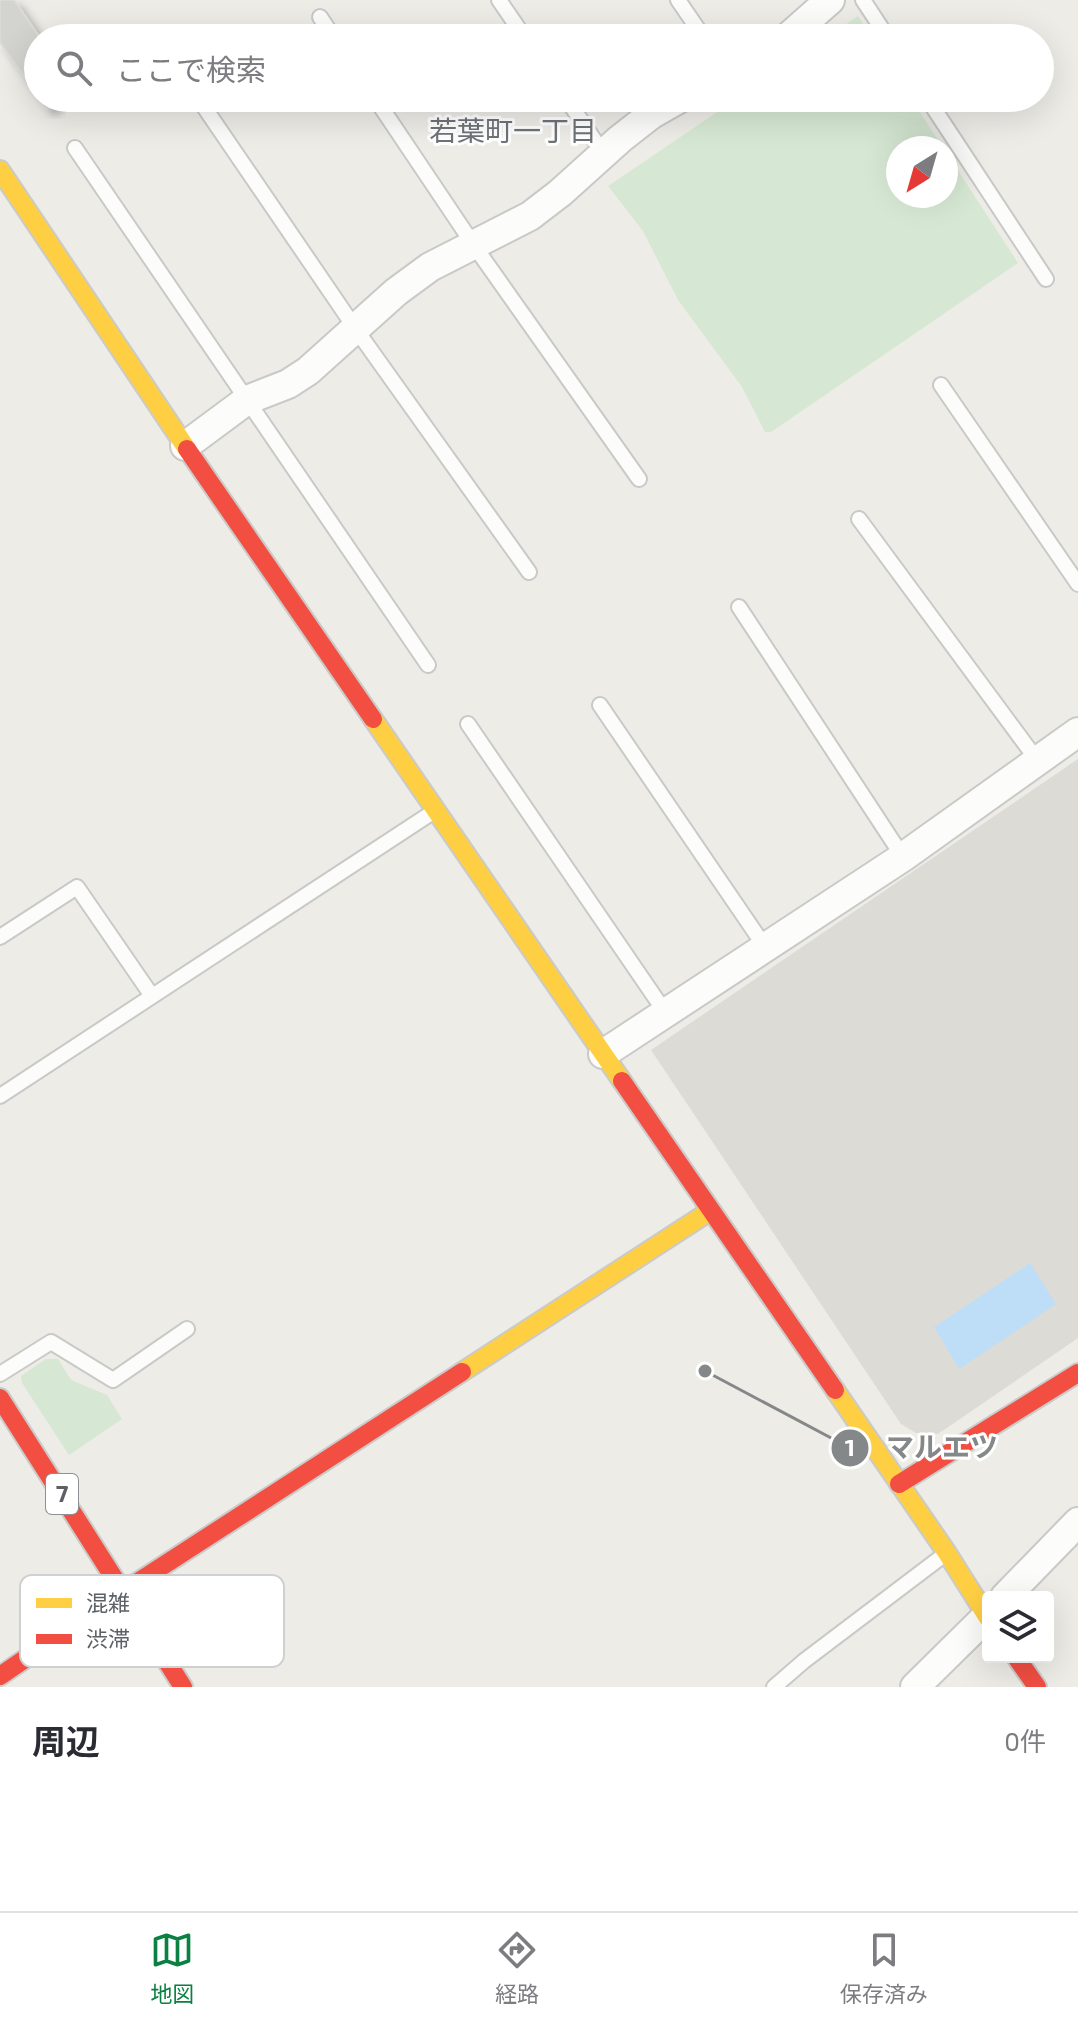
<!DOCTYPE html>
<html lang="ja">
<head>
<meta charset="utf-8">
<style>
	:root { --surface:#fff; --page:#f2f2f3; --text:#2b2b33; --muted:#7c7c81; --line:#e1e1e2; --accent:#0b8043 }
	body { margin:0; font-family:"Exo 2","Noto Sans JP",sans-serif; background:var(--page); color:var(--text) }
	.controls { position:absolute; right:24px; bottom:24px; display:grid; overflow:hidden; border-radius:8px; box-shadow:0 8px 32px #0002 }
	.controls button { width:72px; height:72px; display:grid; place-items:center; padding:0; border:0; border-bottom:2px solid var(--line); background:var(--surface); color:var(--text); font:40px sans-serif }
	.compass { position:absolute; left:886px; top:136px; width:72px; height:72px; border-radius:50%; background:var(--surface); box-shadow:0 8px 32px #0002; rotate:217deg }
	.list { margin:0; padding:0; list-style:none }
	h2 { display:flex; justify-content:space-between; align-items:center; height:104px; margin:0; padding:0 32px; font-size:34px }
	h2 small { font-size:26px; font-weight:400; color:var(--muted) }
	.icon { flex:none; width:44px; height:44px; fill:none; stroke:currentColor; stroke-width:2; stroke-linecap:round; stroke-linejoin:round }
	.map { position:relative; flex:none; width:1078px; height:1687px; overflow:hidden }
	.search { position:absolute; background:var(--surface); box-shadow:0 8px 32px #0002; left:24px; right:24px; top:24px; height:88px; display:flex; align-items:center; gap:20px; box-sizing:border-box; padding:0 28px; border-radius:44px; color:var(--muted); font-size:30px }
	.sheet { height:224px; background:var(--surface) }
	nav { display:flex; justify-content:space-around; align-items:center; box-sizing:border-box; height:112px; border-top:2px solid var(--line); background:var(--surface); font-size:22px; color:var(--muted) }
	nav a { display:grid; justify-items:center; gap:4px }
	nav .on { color:var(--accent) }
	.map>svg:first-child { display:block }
</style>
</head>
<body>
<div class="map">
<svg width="1078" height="1687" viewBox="0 0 1078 1687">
	<defs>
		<filter id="shadow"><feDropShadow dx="7" dy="7" stdDeviation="4" flood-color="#0004"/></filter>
	</defs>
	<rect width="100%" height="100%" fill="#edece7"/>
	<polygon fill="#dddbd6" points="1078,759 1078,1338 938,1434 916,1433 901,1424 651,1050"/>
	<g fill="#d6e8d3">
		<polygon points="858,16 872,38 826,38"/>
		<polygon points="738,98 911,98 943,148 898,148 898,196 946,196 946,152 1018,263 771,432 765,432 742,387 678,300 643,231 608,186"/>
		<polygon points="46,1359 58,1359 71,1380 107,1395 122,1419 69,1455 22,1383 21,1376"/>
	</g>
	<polygon fill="#bddef6" points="1030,1263 1056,1304 959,1369 934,1327"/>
	<g fill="#d3d3d0" stroke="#dcdad6" stroke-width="2" filter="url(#shadow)">
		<polygon points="0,0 14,0 40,38 38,38 38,96 0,42"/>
		<polygon points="40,98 60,98 47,108"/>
	</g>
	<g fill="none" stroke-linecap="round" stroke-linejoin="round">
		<defs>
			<g id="lane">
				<polyline points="499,0 525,38"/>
				<polyline points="678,0 704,38"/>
				<polyline points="863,0 888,38"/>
				<polyline points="320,17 334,38"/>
				<polyline points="198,98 355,328 529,572"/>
				<polyline points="375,98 473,244 639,479"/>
				<polyline points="566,98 603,153"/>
				<polyline points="927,98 1046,279"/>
				<polyline points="75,148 428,665"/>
				<polyline points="941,385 1078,584"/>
				<polyline points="859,519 1037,760"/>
				<polyline points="739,607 903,857"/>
				<polyline points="600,705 765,947"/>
				<polyline points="468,724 665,1012"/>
				<polyline points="0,937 77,887 152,996"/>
				<polyline points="0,1096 436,810"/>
				<polyline points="0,1374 51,1342 113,1380 187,1329"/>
				<polyline points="774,1687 804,1661 944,1555"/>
			</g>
			<g id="street">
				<polyline points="787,38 830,0"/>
				<polyline points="185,446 247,400 288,384 308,371 396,292 430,267 530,216 560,193 620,139 652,114 680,98"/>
				<polyline points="603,1054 903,857 1078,732"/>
				<polyline points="1005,1597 1078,1522"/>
				<polyline points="915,1687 988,1615"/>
			</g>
			<g id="slow">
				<polyline points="0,170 187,449"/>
				<polyline points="373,719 622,1081"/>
				<polyline points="462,1372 710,1211"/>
				<polyline points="835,1390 947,1553 988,1618"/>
			</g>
			<g id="jam">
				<polyline points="187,449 373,719"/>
				<polyline points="622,1081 835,1390"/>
				<polyline points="0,1398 183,1687"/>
				<polyline points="899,1484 1078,1373"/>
				<polyline points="1016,1657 1037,1687"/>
				<polyline points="0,1676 124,1591 462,1372"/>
			</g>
		</defs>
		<use href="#lane" stroke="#c9c9c8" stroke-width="18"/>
		<use href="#street" stroke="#c9c9c8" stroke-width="32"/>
		<use href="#slow" stroke="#cacac9" stroke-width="22"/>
		<use href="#jam" stroke="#cacac9" stroke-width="22"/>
		<use href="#lane" stroke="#fcfcfb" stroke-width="14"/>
		<use href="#street" stroke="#fcfcfb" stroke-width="28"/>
		<use href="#slow" stroke="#ffcf43" stroke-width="18"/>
		<use href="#jam" stroke="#f24e42" stroke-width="18"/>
	</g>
	<g text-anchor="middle" stroke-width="6" stroke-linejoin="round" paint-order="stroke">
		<rect fill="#fff" stroke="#8e9093" stroke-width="2" x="46" y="1474" width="32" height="40" rx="6"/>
		<g font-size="24" font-weight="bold" fill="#5d6165">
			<text x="62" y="1502">7</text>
		</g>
		<g font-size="28" fill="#6e7377" stroke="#fff">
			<text x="513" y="141">若葉町一丁目</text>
		</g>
	</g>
	<rect x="20" y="1575" width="264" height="92" rx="12" fill="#fff" stroke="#ced0d1" stroke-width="2"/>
	<rect x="36" y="1598" width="36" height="10" fill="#ffcf43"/>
	<rect x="36" y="1634" width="36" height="10" fill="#f24e42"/>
	<g font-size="22" fill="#5d6165">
		<text x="86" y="1611">混雑</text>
		<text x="86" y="1647">渋滞</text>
	</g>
	<path fill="none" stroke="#858889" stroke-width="3" d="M705 1371L850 1448"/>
	<g fill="#858889" stroke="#fff" stroke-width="3">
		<circle cx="705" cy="1371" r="8"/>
		<circle cx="850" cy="1448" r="20"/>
	</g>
	<g font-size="24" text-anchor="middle" font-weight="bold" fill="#fff">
		<text x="850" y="1456">1</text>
	</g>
	<g font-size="28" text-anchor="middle" font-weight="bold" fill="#858889" stroke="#fff" stroke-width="6" stroke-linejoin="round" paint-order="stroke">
		<text x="942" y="1457">マルエツ</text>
	</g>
</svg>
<div class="controls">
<button><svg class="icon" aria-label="layers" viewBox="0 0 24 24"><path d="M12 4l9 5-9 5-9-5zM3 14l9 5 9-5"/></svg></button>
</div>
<svg class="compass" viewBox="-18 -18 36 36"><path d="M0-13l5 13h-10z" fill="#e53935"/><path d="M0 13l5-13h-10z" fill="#7c7c81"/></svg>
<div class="search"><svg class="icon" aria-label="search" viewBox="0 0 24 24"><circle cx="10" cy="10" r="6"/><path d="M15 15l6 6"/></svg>ここで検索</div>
</div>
<section class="sheet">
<h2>周辺<small>0件</small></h2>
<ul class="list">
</ul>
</section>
<nav>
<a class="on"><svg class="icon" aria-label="map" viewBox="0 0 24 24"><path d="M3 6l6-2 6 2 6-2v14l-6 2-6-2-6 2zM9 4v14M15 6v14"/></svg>地図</a>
<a><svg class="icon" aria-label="directions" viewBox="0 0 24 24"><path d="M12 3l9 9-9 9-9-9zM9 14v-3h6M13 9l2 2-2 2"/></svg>経路</a>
<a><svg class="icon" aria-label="saved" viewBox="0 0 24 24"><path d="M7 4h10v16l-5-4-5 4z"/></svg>保存済み</a>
</nav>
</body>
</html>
